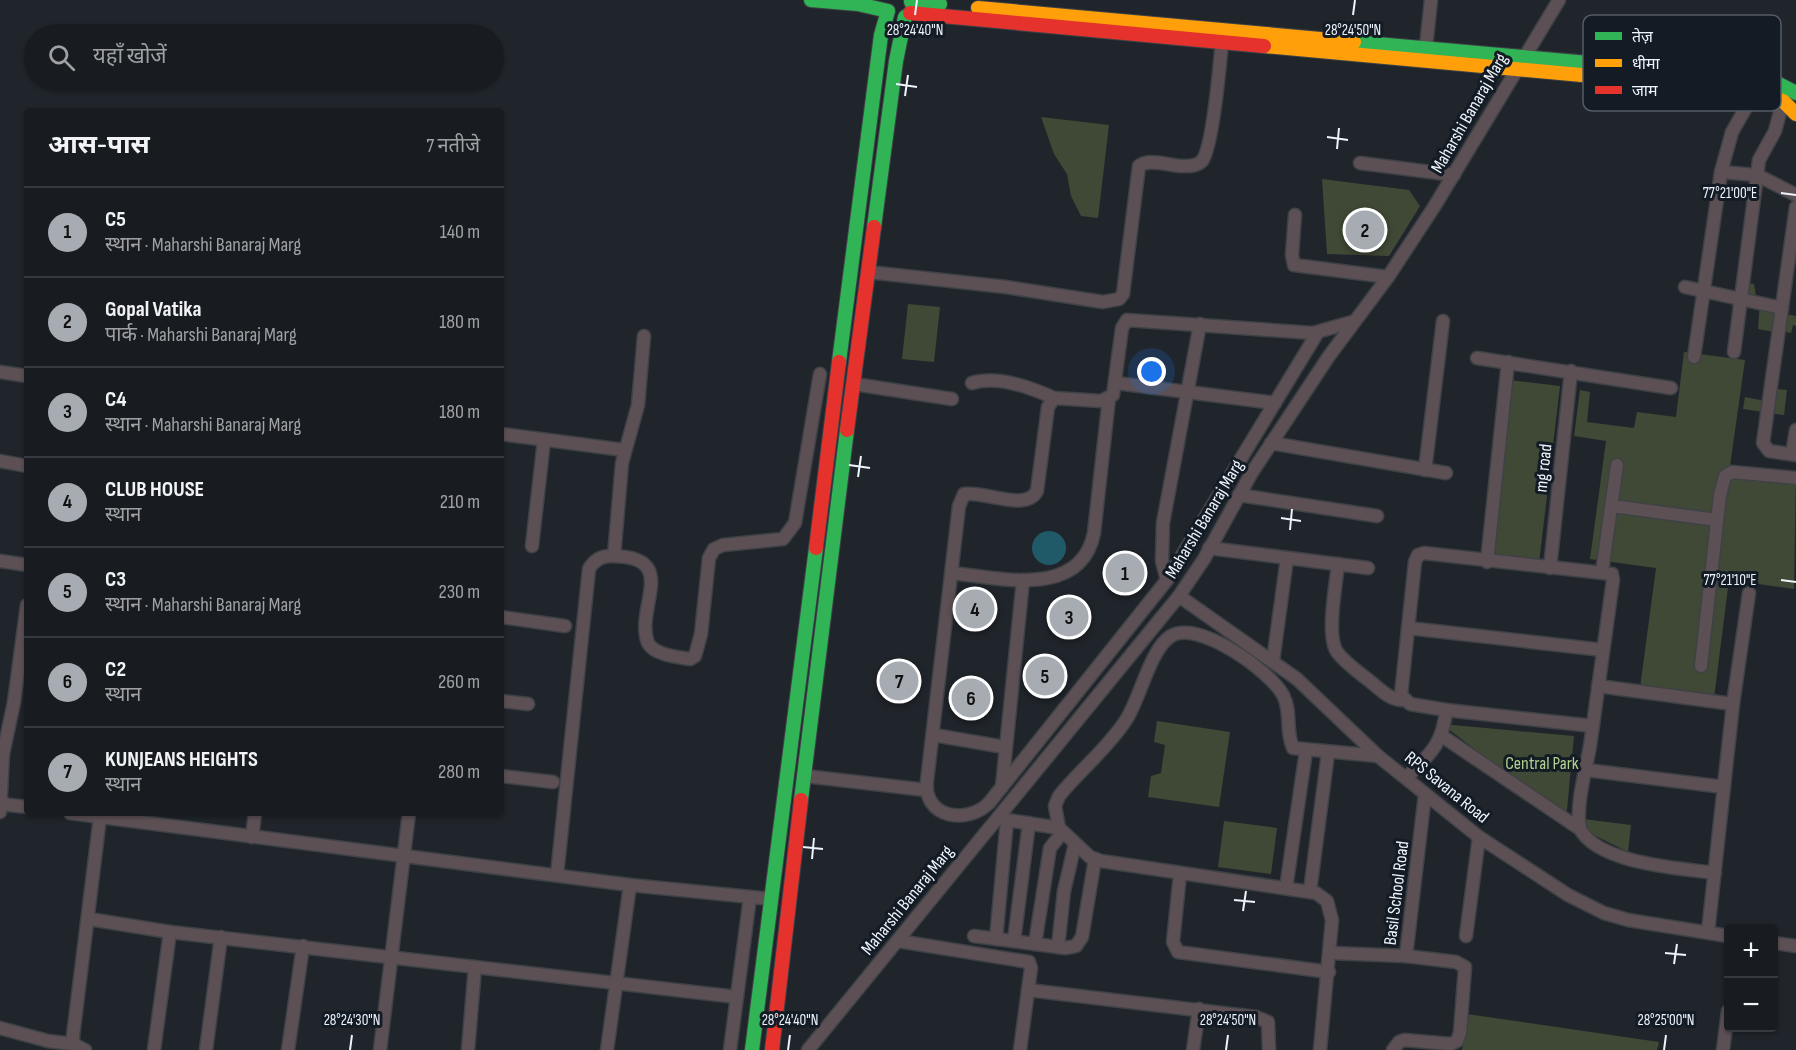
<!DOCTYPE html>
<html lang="hi">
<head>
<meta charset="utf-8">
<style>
	:root { --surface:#181c20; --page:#212529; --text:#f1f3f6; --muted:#9fa1a5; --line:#363a3e; --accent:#a6acb2 }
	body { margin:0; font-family:"Sofia Sans Condensed","Noto Sans Devanagari",sans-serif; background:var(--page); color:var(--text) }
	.controls { position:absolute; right:18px; bottom:18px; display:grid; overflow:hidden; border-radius:6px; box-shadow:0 2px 4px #0004 }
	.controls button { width:54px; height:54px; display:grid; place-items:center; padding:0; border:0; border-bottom:2px solid var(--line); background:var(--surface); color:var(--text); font:30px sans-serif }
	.you { position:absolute; left:1152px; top:372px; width:21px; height:21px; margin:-15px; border:4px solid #fff; border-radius:50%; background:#1a73e8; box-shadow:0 0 0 9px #1a73e833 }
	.badge { display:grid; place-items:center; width:39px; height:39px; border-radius:50%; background:var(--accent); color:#111; font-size:20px; font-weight:700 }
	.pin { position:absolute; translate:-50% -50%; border:3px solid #fff; box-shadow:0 2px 6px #0006 }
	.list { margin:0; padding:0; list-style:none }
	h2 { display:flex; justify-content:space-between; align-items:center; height:78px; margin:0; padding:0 24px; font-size:26px }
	h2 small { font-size:20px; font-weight:400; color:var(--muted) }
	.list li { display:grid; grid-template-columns:39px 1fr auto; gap:18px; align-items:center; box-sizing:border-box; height:90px; padding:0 24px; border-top:2px solid var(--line) }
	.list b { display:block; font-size:22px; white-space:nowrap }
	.list p { margin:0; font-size:20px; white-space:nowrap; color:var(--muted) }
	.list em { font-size:20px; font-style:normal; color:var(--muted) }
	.icon { flex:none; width:33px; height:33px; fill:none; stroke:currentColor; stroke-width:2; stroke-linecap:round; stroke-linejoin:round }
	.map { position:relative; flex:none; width:1796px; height:1050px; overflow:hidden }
	.search { position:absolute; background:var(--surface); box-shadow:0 2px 4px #0004; left:24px; top:24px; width:480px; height:66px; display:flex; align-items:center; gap:15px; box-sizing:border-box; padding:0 21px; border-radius:33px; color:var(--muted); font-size:22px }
	.panel { position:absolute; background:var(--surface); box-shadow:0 2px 4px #0004; left:24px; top:108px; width:480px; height:708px; border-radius:6px }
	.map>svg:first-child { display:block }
</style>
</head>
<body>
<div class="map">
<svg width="1796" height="1050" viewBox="0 0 1796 1050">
	<rect width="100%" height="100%" fill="#20252b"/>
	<g fill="#404935">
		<polygon points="1041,117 1109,125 1098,218 1081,216 1071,196 1067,174 1054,154"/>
		<polygon points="1322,179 1409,190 1420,206 1389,256 1327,254"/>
		<polygon points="1746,283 1754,284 1756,296 1779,302 1774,332 1758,329 1760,301 1738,308 1732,307 1735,289"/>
		<polygon points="908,304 940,307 934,362 902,359"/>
		<polygon points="1780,313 1796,316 1796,326 1793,325 1791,333 1777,330"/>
		<polygon points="1684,352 1745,360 1730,466 1796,475 1794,589 1729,580 1714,698 1640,688 1656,568 1590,559 1606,441 1574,436 1580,390 1590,392 1587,422 1634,428 1637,412 1676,417"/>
		<polygon points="1508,380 1560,386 1539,563 1488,557"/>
		<polygon points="1769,388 1787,390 1784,415 1766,413"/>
		<polygon points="1745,397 1765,401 1763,412 1743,409"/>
		<polygon points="1157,721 1230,732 1219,807 1148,797 1151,776 1161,773 1165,745 1154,742"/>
		<polygon points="1442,724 1574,736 1566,820"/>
		<polygon points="1583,819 1631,825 1628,852 1582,829"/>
		<polygon points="1224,821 1277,828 1271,874 1218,867"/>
		<polygon points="1467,1014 1659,1042 1657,1050 1462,1050"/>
	</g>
	<circle fill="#205968" cx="1049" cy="548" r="17"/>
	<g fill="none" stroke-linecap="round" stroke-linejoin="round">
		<defs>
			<g id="street">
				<polyline points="1426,47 1431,0"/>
				<polyline points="1360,163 1454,175"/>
				<polyline points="1721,172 1757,175 1796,195"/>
				<polyline points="1796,207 1763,443 1769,451 1796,455"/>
				<polyline points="1295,215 1292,255 1294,265 1388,277"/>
				<path d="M 868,272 L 1006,287 L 1103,302 L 1119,299 L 1123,294 L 1139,166 C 1148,158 1168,165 1180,166 C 1187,166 1196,167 1202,161 C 1213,147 1220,63 1222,41"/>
				<polyline points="1685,287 1782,308"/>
				<path d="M 1318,332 L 1167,580 L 989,803 C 967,825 923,818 927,781 L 959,506 L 964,494 C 985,491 1026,512 1037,491 L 1048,407 L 1054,398 L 1101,401 L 1113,395 L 1122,328 L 1127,320 L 1313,333 L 1352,322"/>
				<polyline points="1734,352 1759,160 1775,131 1783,101"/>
				<polyline points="1694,357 1721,172 1732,132 1748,104 1750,91"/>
				<polyline points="1477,358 1671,388"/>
				<polyline points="0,372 27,376"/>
				<path d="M 972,383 C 997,375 1032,388 1054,398"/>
				<polyline points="1116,383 1275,403"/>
				<polyline points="854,384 952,399"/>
				<polyline points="501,434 624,450"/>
				<polyline points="1271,443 1446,473"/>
				<polyline points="1792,454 1796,430"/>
				<polyline points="0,461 27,466"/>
				<polyline points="1425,470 1443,321"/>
				<polyline points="1239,495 1377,516"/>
				<polyline points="1612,506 1717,520"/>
				<polyline points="532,546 544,440"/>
				<polyline points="1209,548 1368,568"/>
				<polyline points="614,556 622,463 638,405 644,336"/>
				<polyline points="0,561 27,565"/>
				<polyline points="1487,562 1508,362"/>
				<path d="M 1338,564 C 1336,585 1326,635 1337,652 C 1346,664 1360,673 1372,683 C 1381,690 1391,701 1404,700"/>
				<polyline points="1550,568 1571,371"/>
				<polyline points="1602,572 1617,465"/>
				<path d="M 952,573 C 1000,578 1081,599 1094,533 L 1109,398"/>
				<polyline points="1167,580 1162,561 1163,523 1200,324"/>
				<polyline points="1179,596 1297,679 1378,756 1479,837 1568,895 1604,913 1628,920 1728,936"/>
				<polyline points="501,617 565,626"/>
				<polyline points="1408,628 1603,650"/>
				<polyline points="1273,661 1287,558"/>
				<polyline points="1701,666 1720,495 1725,476 1732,472 1796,478"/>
				<polyline points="1598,686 1733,704"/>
				<polyline points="501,701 528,704"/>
				<path d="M 1593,726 L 1446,710 L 1410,704 L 1401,695 L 1415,562 L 1418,555 L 1424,553 L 1612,574 L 1613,580 C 1605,636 1598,691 1590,746 C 1586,769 1575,808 1580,829 C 1599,864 1680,868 1715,873"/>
				<polyline points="934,735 1004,747"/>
				<polyline points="1442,736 1580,829"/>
				<polyline points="1586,770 1724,787"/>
				<polyline points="501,776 553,782"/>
				<polyline points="805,776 926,790"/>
				<path d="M 1406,778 C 1429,755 1443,745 1446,710"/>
				<polyline points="1002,787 1023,580"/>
				<polyline points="1,804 27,807"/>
				<polyline points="0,812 3,754 14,702 27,605"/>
				<polyline points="70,813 630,885 771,899"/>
				<path d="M 1059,828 L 1055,806 L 1059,796 C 1080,770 1108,748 1126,720 C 1140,699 1150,649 1171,636 C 1198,619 1270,671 1283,695 C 1292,712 1285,731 1293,748 L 1378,756"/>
				<polyline points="252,837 255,813"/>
				<polyline points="1180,874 1173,942 1178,952 1329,972"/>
				<path d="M 557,875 L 589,569 C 594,560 601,556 611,556 C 682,556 634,608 648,643 C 654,655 678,657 690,659 L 695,656 L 701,634 L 709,558 L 714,549 L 723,545 L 783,539 L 795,523 L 820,374"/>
				<polyline points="1286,888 1306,751"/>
				<polyline points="1310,891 1328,753"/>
				<polyline points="89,919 170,932 737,997"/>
				<polyline points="1708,932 1733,704 1749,593"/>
				<polyline points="974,936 1065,948 1076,946 1082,937 1095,859"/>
				<polyline points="1466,936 1479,837"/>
				<polyline points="996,939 1007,820 1059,828 1090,857 1101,861 1316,893 1327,901 1332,920 1320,1050"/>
				<polyline points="898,941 1029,962 1031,968 1020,1050"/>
				<polyline points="1014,941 1029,823"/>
				<polyline points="1774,943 1796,946"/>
				<polyline points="1035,944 1050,848 1063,832"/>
				<polyline points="1058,947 1064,891 1075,844"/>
				<polyline points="1331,953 1406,956 1425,794"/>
				<polyline points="1028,990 1256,1017 1268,1022 1269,1050"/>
				<polyline points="0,1028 48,1041 73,1044"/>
				<polyline points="85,1050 73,1044 73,1036 100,817"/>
				<polyline points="154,1050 170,932"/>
				<polyline points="206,1050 221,937"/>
				<polyline points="288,1050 303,946"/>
				<polyline points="380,1050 409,813"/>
				<polyline points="468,1050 475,967"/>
				<polyline points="607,1050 630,885"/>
				<polyline points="730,1050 750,897"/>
				<polyline points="808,1050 1179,596 1204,559 1251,474 1329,356 1388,277 1434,207 1559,0"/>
				<polyline points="1193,1050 1199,1009"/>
				<polyline points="1393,1050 1399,1042 1404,1040 1451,1044 1457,1041 1460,1033 1465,967 1456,962 1406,956"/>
				<polyline points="1723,1050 1728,1011"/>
			</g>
			<g id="fast">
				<polyline points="811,0 858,4 888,11 881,35 839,362"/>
				<polyline points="911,2 940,4"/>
				<polyline points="1354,42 1769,79 1796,93"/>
				<polyline points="874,227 896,61 905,17"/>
				<polyline points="801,800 847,430"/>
				<polyline points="752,1050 816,548"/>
			</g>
			<g id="slow">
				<polyline points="978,8 1354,42"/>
				<polyline points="1264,46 1756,91 1783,101 1796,114"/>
			</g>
			<g id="jam">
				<polyline points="910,13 1264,46"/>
				<polyline points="847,430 874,227"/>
				<polyline points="816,548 839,362"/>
				<polyline points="772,1050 801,800"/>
			</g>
		</defs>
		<use href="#street" stroke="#3e4247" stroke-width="15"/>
		<use href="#fast" stroke="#3e4247" stroke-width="16"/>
		<use href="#slow" stroke="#3e4247" stroke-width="16"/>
		<use href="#jam" stroke="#3e4247" stroke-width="16"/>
		<use href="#street" stroke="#5c5054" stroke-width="12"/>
		<use href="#fast" stroke="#30b455" stroke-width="14"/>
		<use href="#slow" stroke="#ff9f0a" stroke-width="14"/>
		<use href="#jam" stroke="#e5322d" stroke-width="14"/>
	</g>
	<path fill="none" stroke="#eef4fb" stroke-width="2" d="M 915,15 L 917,0M 1353,15 L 1355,0M 896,84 L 917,87M 905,96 L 908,75M 1327,137 L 1348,140M 1337,149 L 1339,128M 1781,193 L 1796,195M 849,465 L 870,468M 858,477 L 861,456M 1281,518 L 1301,521M 1290,530 L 1292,509M 1781,580 L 1796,582M 803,847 L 823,849M 812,859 L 814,838M 1234,900 L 1255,902M 1243,911 L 1246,891M 1665,953 L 1686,955M 1674,964 L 1677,944M 350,1050 L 352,1035M 788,1050 L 790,1035M 1226,1050 L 1228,1035M 1664,1050 L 1666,1035"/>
	<g text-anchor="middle" stroke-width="6" stroke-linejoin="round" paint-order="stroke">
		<g font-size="18" fill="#eef4fb" stroke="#131b25">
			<text transform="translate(1469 113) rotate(-60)" y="6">Maharshi Banaraj Marg</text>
			<text transform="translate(1543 468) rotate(-84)" y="6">mg road</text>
			<text transform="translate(1204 519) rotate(-59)" y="6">Maharshi Banaraj Marg</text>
			<text transform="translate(1447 787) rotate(39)" y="6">RPS Savana Road</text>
			<text transform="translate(1396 893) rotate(-83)" y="6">Basil School Road</text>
			<text transform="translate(907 900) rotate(-51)" y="6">Maharshi Banaraj Marg</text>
		</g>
		<g font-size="18" fill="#b4d18b" stroke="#131b25">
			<text x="1542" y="769">Central Park</text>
		</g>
	</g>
	<rect x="1583" y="15" width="198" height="96" rx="9" fill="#131b25" stroke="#555c65" stroke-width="1.5"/>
	<rect x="1595" y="32" width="27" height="8" fill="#30b455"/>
	<rect x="1595" y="59" width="27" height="8" fill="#ff9f0a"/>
	<rect x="1595" y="86" width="27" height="8" fill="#e5322d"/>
	<g font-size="16" fill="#eef4fb">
		<text x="1632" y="42">तेज़</text>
		<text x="1632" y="69">धीमा</text>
		<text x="1632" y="96">जाम</text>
	</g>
	<g font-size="15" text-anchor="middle" fill="#eef4fb" stroke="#131b25" stroke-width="6" stroke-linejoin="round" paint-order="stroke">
		<text x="915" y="35">28°24'40"N</text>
		<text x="1353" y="35">28°24'50"N</text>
		<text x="1730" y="198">77°21'00"E</text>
		<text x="1730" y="585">77°21'10"E</text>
		<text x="352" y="1025">28°24'30"N</text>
		<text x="790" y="1025">28°24'40"N</text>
		<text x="1228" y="1025">28°24'50"N</text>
		<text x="1666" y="1025">28°25'00"N</text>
	</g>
</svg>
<div class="controls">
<button>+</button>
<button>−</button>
</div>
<div class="you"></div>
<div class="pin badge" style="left:1125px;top:573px">1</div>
<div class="pin badge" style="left:1365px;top:230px">2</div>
<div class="pin badge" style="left:1069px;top:617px">3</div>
<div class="pin badge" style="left:975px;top:609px">4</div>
<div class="pin badge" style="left:1045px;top:676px">5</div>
<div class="pin badge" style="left:971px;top:698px">6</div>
<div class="pin badge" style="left:899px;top:681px">7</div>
<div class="search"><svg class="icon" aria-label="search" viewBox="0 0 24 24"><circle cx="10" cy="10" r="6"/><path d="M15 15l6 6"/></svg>यहाँ खोजें</div>
<section class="panel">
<h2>आस-पास<small>7 नतीजे</small></h2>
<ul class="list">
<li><span class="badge">1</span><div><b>C5</b><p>स्थान · Maharshi Banaraj Marg</p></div><em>140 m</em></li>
<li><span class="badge">2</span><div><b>Gopal Vatika</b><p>पार्क · Maharshi Banaraj Marg</p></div><em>180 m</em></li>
<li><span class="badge">3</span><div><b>C4</b><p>स्थान · Maharshi Banaraj Marg</p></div><em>180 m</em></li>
<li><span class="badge">4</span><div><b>CLUB HOUSE</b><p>स्थान</p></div><em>210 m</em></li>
<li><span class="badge">5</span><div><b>C3</b><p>स्थान · Maharshi Banaraj Marg</p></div><em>230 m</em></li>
<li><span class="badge">6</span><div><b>C2</b><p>स्थान</p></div><em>260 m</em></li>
<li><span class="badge">7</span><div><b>KUNJEANS HEIGHTS</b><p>स्थान</p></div><em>280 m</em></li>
</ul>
</section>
</div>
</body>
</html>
